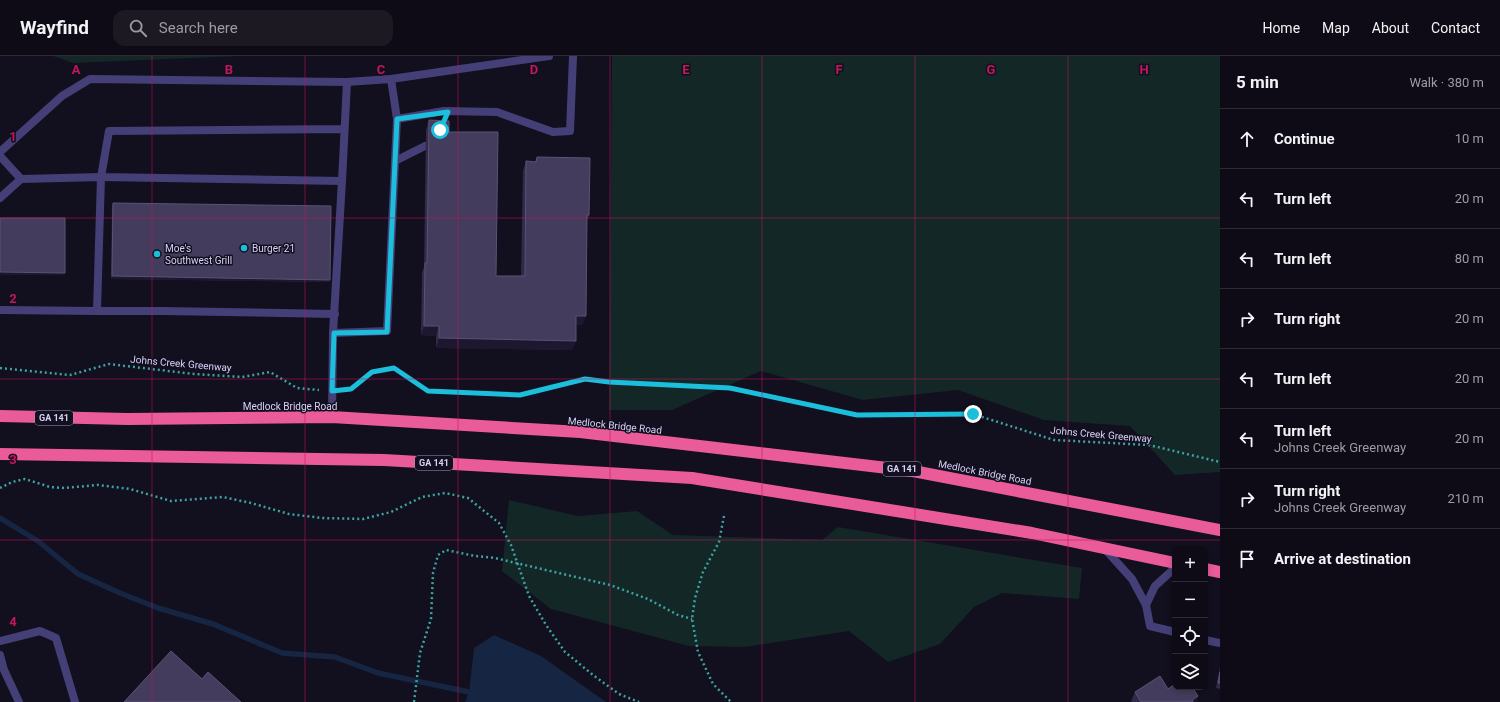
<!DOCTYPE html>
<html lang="en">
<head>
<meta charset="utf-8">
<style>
	:root { --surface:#0e0b16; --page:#1c1923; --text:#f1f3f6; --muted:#9b9ba1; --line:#2e2b35 }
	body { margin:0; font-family:Roboto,sans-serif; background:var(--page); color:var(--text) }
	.controls { position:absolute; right:12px; bottom:12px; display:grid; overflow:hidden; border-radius:8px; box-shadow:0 2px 6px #0003 }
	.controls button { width:36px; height:36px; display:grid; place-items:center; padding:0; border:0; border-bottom:1px solid var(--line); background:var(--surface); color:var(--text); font:20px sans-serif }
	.stop { position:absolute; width:12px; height:12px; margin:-9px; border:3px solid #1cbfdb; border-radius:50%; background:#fff }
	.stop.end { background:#1cbfdb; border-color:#fff; box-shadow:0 1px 4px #0008 }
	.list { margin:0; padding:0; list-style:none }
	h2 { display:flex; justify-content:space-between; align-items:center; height:52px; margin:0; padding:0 16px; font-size:17px }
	h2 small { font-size:13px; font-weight:400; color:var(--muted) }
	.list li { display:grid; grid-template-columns:26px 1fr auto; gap:12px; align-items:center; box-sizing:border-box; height:60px; padding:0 16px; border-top:1px solid var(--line) }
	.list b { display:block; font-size:15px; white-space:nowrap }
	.list p { margin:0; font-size:13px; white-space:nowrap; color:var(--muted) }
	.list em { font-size:13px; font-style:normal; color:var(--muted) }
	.icon { flex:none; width:22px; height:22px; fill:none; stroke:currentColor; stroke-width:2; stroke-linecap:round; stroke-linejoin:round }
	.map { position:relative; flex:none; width:1220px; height:646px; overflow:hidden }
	header { display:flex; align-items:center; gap:24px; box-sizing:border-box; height:56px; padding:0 20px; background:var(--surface); border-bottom:1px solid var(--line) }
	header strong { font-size:19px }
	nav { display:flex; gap:22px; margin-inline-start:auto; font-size:14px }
	.search { width:280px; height:36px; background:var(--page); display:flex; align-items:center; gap:10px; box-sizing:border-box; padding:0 14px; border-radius:12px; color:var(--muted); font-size:15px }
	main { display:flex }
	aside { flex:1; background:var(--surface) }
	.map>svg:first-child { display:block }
</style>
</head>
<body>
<header>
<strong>Wayfind</strong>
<div class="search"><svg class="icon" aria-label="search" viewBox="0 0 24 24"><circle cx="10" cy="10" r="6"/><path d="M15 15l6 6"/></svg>Search here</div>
<nav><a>Home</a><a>Map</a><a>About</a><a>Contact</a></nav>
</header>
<main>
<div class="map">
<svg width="1220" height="646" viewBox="0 0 1220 646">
	<rect width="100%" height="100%" fill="#120f1e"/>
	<g fill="#132727">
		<polygon points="53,0 240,0 73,7"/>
		<polygon points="612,0 1220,0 1220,416 1175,419 1130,370 1044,364 958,334 863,344 761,315 672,354 609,354"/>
		<polygon points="509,444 578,460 637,455 673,479 822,484 838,471 1082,512 1079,543 1002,537 974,551 940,588 888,606 849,575 744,591 689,590 551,553 502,515"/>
	</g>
	<polygon fill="#152542" points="494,579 541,600 606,646 465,646 469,636 474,592"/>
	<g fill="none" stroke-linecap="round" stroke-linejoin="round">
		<polyline stroke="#152542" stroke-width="5.5" points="0,462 38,485 78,518 120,537 158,552 213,568 282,597 335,601 378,617 469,636"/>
		<g stroke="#3ca3a1" stroke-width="2.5" stroke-dasharray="2 3" stroke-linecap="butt">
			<polyline points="0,312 70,319 109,308 194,318 242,321 270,316 297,332 319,334"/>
			<polyline points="346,334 351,333 372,316 394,312 428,335 520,339 585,323 609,326 730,332 857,359 973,358 1054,384 1149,389 1220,406"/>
			<polyline points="0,432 12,426 25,423 50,431 64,432 98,429 130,433 171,445 223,441 251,447 289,458 322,462 363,463 391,456 422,441 445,437 468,442 499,467 511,489 529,540 546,569 565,596 593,619 619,638 639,646"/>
			<polyline points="724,460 719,486 703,516 695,542 692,563 698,596 713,628 731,646"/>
			<polyline points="414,646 420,597 431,563 433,517 438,499 446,494 475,500 495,502 516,507 610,529 648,543 678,559 692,563"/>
		</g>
		<g stroke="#443f77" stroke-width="8">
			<polyline points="397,63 444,55 497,56 553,76 570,75 573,0"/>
			<polyline points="344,73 109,75 101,121 342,125 347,26"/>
			<polyline points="0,96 62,40 90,23 347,26 391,23 549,0"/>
			<polyline points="0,100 21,123"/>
			<polyline points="395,105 425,90"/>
			<polyline points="0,142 21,123 101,121 97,255 0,254"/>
			<polyline points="97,255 163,255 335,258"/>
			<polyline points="333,277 387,275 397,63 391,23"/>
			<polyline points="332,361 333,277 342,125"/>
			<polyline points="1104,492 1132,523 1146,549 1150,570 1175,576"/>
			<polyline points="1146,549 1155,530 1175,512"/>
			<polyline points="1205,584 1220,587"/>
			<polyline points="0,585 40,575 56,582 75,646"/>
			<polyline points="0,599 4,614 19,646"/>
		</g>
		<g stroke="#ea5b99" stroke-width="12">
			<polyline points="0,360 127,363 332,361 580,376 913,415 1220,474"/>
			<polyline points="0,398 384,404 692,422 1032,477 1175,507"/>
			<polyline points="1205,513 1220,516"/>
		</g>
	</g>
	<g fill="#322a49">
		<polygon points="429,64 449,76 496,220 521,220 523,115 526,105 535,106 537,101 589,159 587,165 586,260 582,269 576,269 576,285 572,294 436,292 436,280 421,279 422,216 424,211 426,74"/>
		<polygon points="113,147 330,224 329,226 111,223 112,149"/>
		<polygon points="1220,611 1220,633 1216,632"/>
		<polygon points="1168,633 1198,640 1196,646 1132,646 1131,645 1135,636"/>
	</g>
	<g fill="#1d1730">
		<polygon points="0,216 65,217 64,219 0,219"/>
		<polygon points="112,220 330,224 329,226 111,223"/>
		<polygon points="576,260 586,260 582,269 573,269"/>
		<polygon points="424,270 439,270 436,280 421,279"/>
		<polygon points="439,282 576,285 572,294 436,292"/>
		<polygon points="1198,640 1196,646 1191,646 1192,644"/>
	</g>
	<g fill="#433c5c" stroke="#5b5375">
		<polygon points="429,64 449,65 449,76 498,76 496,220 525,220 526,105 536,106 537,101 590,102 589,159 587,159 586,260 576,260 576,285 439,282 439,270 424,270 425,207 427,207"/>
		<polygon points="113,147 331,150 330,224 112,220"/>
		<polygon points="0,162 65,162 65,217 0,216"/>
		<polygon points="171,595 202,623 208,616 241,646 124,646"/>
		<polygon points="1220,616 1220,627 1218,627"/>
		<polygon points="1160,620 1168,633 1175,628 1175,631 1192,631 1198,640 1192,644 1193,646 1141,646 1135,636"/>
	</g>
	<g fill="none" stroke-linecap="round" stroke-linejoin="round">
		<polyline stroke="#1cbfdb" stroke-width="5" points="440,74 448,56 397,63 387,276 334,277 332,335 351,333 372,316 394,312 428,335 520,339 585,323 609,326 730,332 857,359 973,358"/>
	</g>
	<path fill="none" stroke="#c2185b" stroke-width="1" stroke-opacity="0.55" d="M 152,0 L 152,646M 305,0 L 305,646M 458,0 L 458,646M 610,0 L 610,646M 762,0 L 762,646M 915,0 L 915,646M 1068,0 L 1068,646M 0,162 L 1220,162M 0,323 L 1220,323M 0,484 L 1220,484"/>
	<g fill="#1cbfdb" stroke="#120f1e" stroke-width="1.5">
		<circle cx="244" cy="192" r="4"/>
		<circle cx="157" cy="198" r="4"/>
	</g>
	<g text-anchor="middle" stroke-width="3" stroke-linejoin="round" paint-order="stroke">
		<g fill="#120f1e" stroke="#9d97b7" stroke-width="1">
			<rect x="35" y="355" width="38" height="14" rx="3"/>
			<rect x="415" y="400" width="38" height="14" rx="3"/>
			<rect x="883" y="406" width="38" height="14" rx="3"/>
		</g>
		<g font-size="9" font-weight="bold" fill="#d8d1f9">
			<text x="54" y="365">GA 141</text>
			<text x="434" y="410">GA 141</text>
			<text x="902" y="416">GA 141</text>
		</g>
		<g font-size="10" fill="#d8d1f9" stroke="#120f1e" text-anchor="start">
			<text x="165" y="196">Moe's<tspan x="165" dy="12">Southwest Grill</tspan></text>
			<text x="252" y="196">Burger 21</text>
		</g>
		<g font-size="10" fill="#d8d1f9" stroke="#120f1e">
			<text transform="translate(181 307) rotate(5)" y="4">Johns Creek Greenway</text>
			<text x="290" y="354">Medlock Bridge Road</text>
			<text transform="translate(615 369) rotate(6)" y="4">Medlock Bridge Road</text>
			<text transform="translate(1101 378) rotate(5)" y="4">Johns Creek Greenway</text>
			<text transform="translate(985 416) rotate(11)" y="4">Medlock Bridge Road</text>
		</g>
	</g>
	<g font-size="13" text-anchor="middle" font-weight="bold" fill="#c2185b" stroke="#120f1e" stroke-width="3" stroke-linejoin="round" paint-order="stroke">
		<text x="76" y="18">A</text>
		<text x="229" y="18">B</text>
		<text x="381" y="18">C</text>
		<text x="534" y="18">D</text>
		<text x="686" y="18">E</text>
		<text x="839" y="18">F</text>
		<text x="991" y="18">G</text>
		<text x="1144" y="18">H</text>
		<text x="13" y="85">1</text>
		<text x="13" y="247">2</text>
		<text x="13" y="408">3</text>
		<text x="13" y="570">4</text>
	</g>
</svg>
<div class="controls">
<button>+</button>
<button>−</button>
<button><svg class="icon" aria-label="locate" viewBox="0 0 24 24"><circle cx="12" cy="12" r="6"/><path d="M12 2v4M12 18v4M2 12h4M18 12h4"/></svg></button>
<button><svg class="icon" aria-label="layers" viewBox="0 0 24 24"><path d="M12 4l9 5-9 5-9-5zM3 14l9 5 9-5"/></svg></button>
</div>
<div class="stop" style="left:440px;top:74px"></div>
<div class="stop end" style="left:973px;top:358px"></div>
</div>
<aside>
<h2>5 min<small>Walk · 380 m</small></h2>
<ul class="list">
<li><svg class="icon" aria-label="ahead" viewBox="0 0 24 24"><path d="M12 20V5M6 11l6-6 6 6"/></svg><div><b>Continue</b></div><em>10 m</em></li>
<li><svg class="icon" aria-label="left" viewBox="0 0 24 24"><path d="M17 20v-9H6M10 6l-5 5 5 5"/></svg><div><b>Turn left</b></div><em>20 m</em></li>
<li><svg class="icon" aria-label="left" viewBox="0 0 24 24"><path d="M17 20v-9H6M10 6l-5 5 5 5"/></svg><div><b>Turn left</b></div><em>80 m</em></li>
<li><svg class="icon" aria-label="right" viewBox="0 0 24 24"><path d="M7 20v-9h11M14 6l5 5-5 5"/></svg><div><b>Turn right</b></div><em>20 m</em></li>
<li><svg class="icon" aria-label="left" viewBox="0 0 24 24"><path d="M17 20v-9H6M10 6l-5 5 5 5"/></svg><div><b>Turn left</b></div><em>20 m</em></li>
<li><svg class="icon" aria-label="left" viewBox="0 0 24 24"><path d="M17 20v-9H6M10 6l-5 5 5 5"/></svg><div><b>Turn left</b><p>Johns Creek Greenway</p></div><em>20 m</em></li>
<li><svg class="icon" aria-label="right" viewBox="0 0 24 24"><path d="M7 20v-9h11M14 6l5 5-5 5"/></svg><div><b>Turn right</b><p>Johns Creek Greenway</p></div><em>210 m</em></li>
<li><svg class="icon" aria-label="arrive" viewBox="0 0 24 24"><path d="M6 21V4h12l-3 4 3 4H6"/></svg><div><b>Arrive at destination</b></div></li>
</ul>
</aside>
</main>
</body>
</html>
